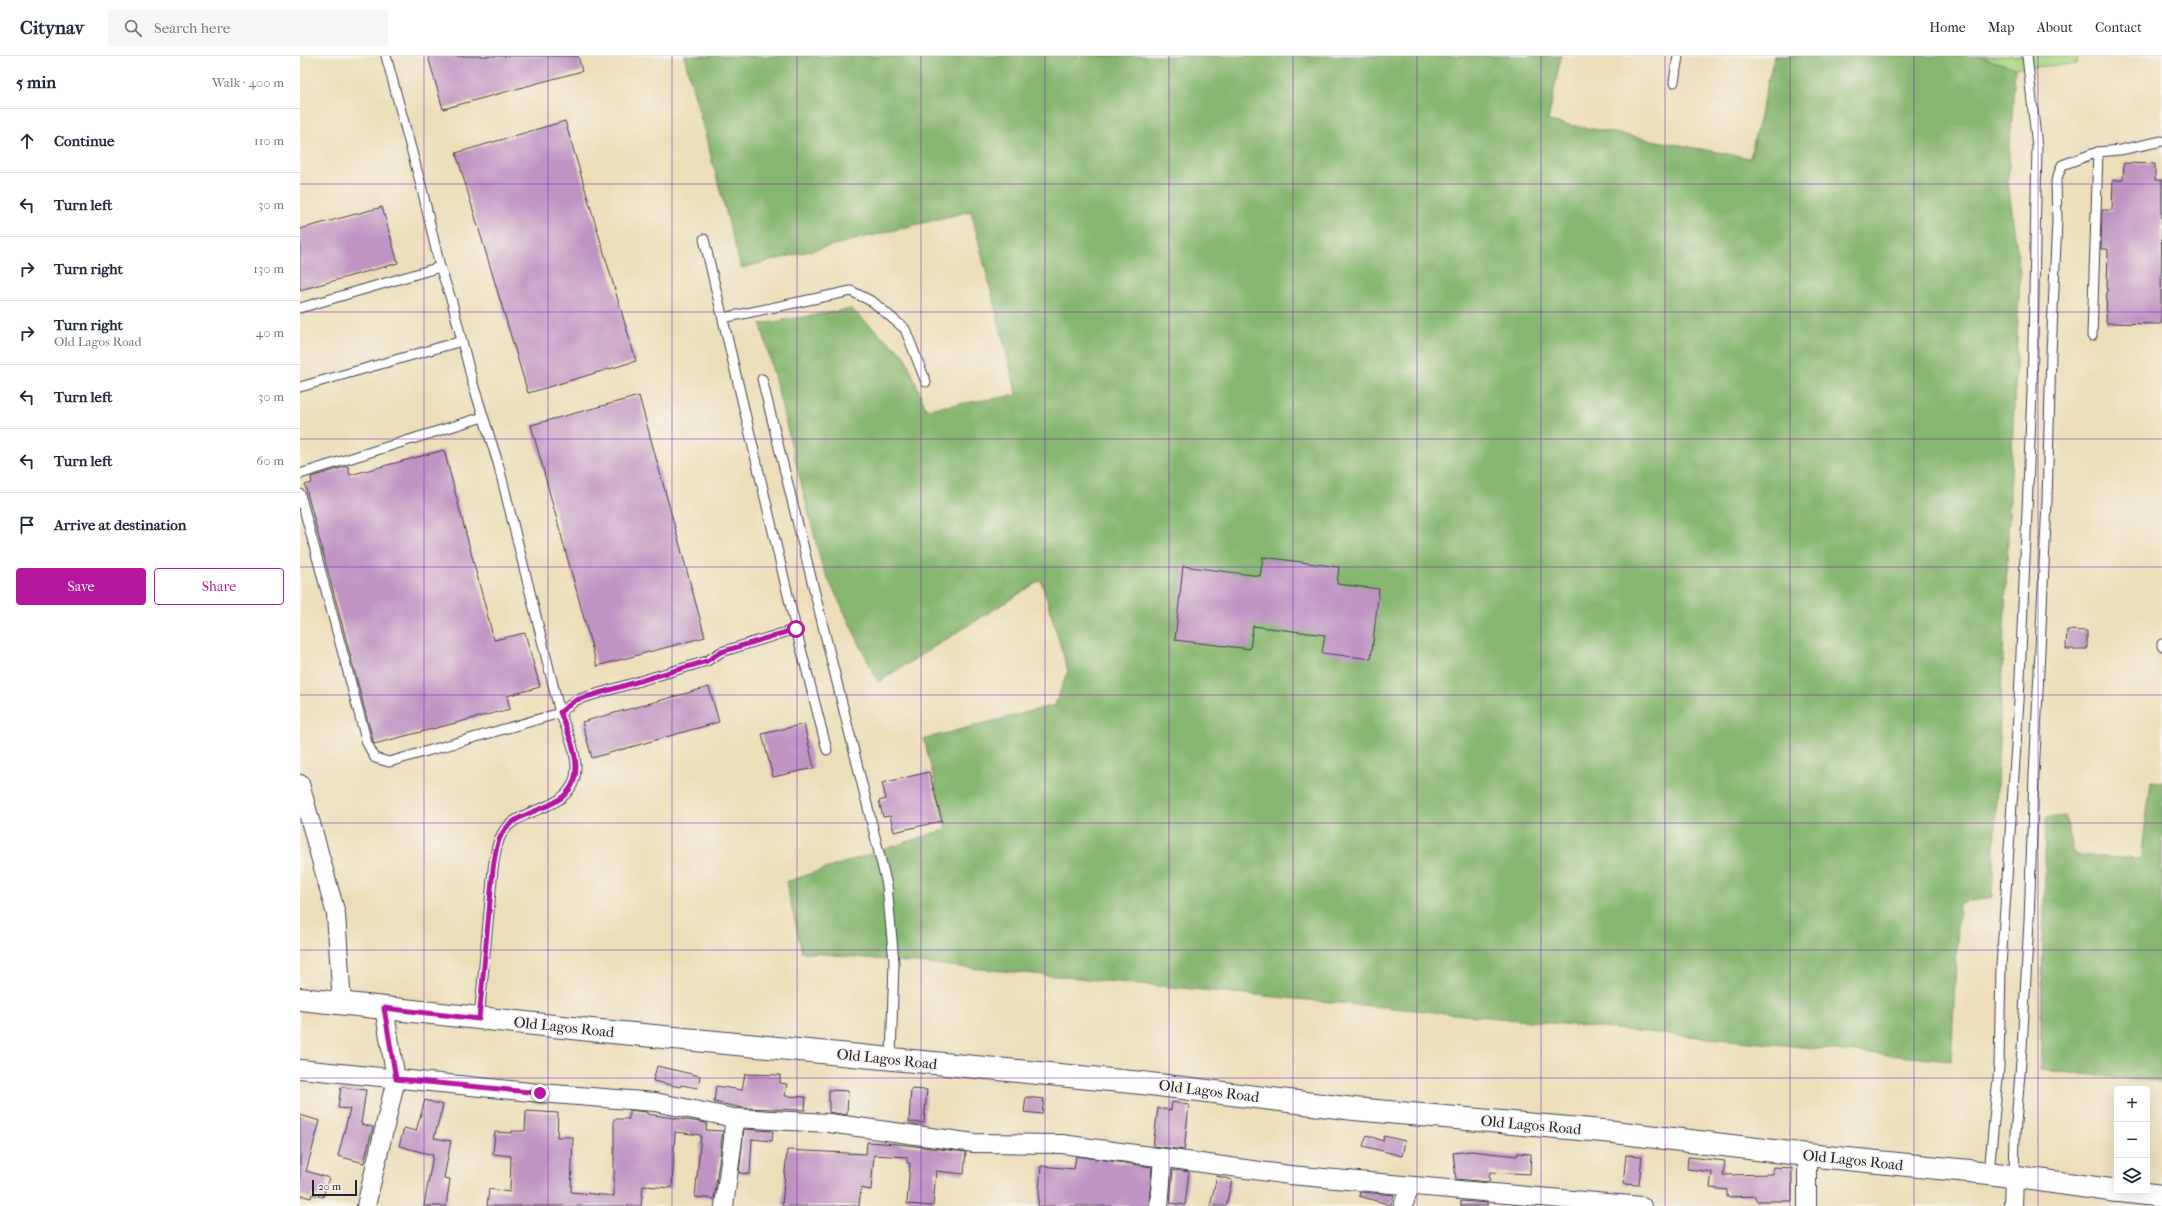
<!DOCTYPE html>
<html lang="en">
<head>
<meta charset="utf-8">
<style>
	:root { --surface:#fff; --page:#f6f6f7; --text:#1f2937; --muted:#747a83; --line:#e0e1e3; --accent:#b5179e }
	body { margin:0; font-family:"IM FELL French Canon",serif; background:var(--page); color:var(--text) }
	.controls { position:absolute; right:12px; bottom:12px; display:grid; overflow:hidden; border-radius:4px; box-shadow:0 4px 16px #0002 }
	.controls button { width:36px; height:36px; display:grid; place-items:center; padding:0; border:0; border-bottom:1px solid var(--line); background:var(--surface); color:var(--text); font:20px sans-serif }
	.scale { position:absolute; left:12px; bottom:10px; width:45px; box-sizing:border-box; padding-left:4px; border:2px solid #22223b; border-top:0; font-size:11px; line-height:14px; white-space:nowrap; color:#22223b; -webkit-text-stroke:3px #f7f3e8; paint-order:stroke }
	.stop { position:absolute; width:12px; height:12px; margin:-9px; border:3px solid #b5179e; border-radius:50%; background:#fff }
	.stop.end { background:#b5179e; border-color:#fff; box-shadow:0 1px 4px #0008 }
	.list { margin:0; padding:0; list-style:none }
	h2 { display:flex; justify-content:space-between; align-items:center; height:52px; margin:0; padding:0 16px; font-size:17px }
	h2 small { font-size:13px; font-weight:400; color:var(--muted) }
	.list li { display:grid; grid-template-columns:26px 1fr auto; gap:12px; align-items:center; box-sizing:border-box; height:64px; padding:0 16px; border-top:1px solid var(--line) }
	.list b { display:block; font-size:15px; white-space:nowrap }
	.list p { margin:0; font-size:13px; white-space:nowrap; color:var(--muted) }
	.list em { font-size:13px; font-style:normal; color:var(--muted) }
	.actions { display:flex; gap:8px; padding:12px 16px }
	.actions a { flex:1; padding:9px 0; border:1px solid var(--accent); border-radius:4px; text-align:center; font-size:14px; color:var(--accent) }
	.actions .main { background:var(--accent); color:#fff }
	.icon { flex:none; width:22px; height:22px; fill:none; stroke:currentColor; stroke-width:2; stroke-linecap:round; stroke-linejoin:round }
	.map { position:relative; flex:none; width:1862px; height:1150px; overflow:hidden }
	header { display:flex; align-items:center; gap:24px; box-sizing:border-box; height:56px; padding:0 20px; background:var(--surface); border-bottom:1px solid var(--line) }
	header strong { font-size:19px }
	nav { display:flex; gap:22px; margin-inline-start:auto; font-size:14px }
	.search { width:280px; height:36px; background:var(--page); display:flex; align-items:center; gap:10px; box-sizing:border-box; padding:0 14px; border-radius:4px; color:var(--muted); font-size:15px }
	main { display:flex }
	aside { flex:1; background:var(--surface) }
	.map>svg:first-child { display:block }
</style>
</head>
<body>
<header>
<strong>Citynav</strong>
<div class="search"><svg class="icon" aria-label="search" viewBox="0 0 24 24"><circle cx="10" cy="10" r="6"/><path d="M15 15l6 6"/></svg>Search here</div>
<nav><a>Home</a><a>Map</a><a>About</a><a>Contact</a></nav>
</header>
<main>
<aside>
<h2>5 min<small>Walk · 400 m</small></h2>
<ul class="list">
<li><svg class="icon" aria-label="ahead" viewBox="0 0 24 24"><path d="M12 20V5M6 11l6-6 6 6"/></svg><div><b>Continue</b></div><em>110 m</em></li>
<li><svg class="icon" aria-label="left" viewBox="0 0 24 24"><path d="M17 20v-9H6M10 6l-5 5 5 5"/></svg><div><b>Turn left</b></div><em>30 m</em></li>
<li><svg class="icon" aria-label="right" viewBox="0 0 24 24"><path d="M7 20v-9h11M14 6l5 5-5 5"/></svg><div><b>Turn right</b></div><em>130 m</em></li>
<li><svg class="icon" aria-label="right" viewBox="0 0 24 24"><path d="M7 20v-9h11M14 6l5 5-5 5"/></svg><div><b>Turn right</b><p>Old Lagos Road</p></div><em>40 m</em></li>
<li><svg class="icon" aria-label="left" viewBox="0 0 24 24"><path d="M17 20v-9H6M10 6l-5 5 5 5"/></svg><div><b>Turn left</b></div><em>30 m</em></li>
<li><svg class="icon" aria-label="left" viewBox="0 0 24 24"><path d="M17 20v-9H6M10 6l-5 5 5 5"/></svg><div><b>Turn left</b></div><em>60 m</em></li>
<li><svg class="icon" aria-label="arrive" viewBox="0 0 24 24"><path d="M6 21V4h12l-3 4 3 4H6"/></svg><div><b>Arrive at destination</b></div></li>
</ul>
<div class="actions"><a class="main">Save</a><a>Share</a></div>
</aside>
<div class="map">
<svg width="1862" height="1150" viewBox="0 0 1862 1150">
	<rect width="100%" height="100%" fill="#f7f3e8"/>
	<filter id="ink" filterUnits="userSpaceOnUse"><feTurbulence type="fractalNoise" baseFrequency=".025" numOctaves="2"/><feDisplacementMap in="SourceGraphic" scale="8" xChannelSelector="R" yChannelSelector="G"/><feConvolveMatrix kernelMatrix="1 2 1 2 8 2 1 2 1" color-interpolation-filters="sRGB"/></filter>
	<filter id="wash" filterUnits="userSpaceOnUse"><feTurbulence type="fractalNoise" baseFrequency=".012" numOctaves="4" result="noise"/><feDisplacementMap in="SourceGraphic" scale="16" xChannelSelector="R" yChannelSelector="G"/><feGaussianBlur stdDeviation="0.9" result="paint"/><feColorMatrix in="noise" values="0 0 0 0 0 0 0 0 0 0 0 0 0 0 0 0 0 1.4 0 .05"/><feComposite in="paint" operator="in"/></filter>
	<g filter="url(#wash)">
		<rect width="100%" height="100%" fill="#eddeba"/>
		<polygon fill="#a9d581" stroke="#667c5e" points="1677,0 1778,0 1777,8 1715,12"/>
		<g fill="#86b66f" stroke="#546c55">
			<polygon points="384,0 1261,0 1248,65 1450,102 1474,0 1677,0 1715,12 1708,125 1720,218 1692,841 1659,848 1651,1005 502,896 486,826 646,773 624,683 755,649 768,615 741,524 578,626 522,510 461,268 551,253 605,300 626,353 717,339 671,155 441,212"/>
			<polygon points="1851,725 1862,726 1862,1026 1740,1014 1746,762 1765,760 1775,799 1841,803"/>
		</g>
		<g id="blocks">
			<g fill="#bf94c2">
				<polygon points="128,0 278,0 282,15 143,53"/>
				<polygon points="265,65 336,305 228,337 156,97"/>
				<polygon points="1824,107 1855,108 1855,124 1862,124 1861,268 1806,267 1808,193 1801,193 1802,154 1812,154 1813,124 1823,124"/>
				<polygon points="82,151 98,207 0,234 0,173"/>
				<polygon points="339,340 405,581 297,610 231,369"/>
				<polygon points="144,394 194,584 225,577 240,631 207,640 210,653 74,688 5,429 12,427 11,421 48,410 50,419"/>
				<polygon points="963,501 1039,511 1037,528 1079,533 1071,603 1022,597 1025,579 953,570 950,593 875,584 883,510 960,520"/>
				<polygon points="1767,574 1787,575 1787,593 1766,593"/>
				<polygon points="409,631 419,666 292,702 282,666"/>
				<polygon points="504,668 514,712 473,721 462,678"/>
				<polygon points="629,716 642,765 594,776 590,760 583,761 579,745 586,743 582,727"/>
				<polygon points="357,1010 400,1020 398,1032 381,1029 380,1031 353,1025"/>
				<polygon points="445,1018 480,1019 480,1027 487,1028 485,1040 506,1041 505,1054 443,1052 414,1046 416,1030 442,1034"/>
				<polygon points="41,1031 66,1034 61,1068 73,1071 64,1107 38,1100 50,1053 38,1052"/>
				<polygon points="611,1033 627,1034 624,1067 609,1066"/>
				<polygon points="529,1034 548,1035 547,1059 529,1056"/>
				<polygon points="726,1041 744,1043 742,1058 724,1056"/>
				<polygon points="125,1044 143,1049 134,1082 151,1085 144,1122 150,1123 146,1150 124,1150 133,1099 99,1090 104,1072 116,1075"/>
				<polygon points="872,1046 889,1049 884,1094 853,1090 858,1052 871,1054"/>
				<polygon points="329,1054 347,1056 347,1058 407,1067 406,1074 423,1075 414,1143 395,1141 401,1079 375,1076 372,1132 343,1130 341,1150 187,1150 189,1133 210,1136 211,1100 193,1098 195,1076 212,1077 212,1075 225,1075 226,1055 258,1057 257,1081 273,1081 271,1136 314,1140 314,1063 329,1063"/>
				<polygon points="0,1059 20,1065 6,1115 29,1122 23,1141 12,1138 11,1142 0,1139"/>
				<polygon points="444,1073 473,1075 472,1085 452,1083 450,1118 439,1117"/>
				<polygon points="1067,1079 1083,1085 1084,1080 1105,1085 1102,1100 1063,1090"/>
				<polygon points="567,1086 597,1088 666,1096 664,1118 636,1115 633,1150 607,1148 610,1107 607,1107 607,1101 574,1099 571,1134 561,1132 559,1150 482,1150 487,1094 566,1098"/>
				<polygon points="1171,1095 1217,1100 1218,1097 1231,1098 1230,1118 1190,1116 1189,1126 1156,1123 1153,1097"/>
				<polygon points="1326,1099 1342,1100 1339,1129 1323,1128"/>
				<polygon points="776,1100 852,1111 849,1150 738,1150 741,1110 774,1113"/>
				<polygon points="1388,1101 1425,1105 1423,1119 1473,1118 1473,1111 1492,1112 1492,1145 1456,1145 1455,1140 1427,1141 1427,1134 1410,1132 1412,1116 1387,1113"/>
				<polygon points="873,1114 889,1116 885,1149 870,1147"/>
				<polygon points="917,1120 932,1124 926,1150 910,1150"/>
				<polygon points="1060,1136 1094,1139 1091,1149 1059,1140"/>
				<polygon points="1161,1145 1187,1147 1187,1150 1161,1150"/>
			</g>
		</g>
	</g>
	<g filter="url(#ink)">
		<use href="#blocks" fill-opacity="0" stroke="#403e4e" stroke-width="1"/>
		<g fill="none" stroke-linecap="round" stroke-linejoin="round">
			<defs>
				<g id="lane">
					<path d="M 86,0 L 122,133 L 140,211 L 152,246 L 173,328 L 198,407 L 260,657 C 273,689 293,730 249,749 C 236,755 218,760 208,770 C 197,780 195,799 193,813 L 179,963"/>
					<polyline points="1374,26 1378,0"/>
					<polyline points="0,252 140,211"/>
					<polyline points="423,262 551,235 573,246 605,273 626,326"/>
					<polyline points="1792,280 1798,96"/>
					<polyline points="462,323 587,829 594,906 591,1002"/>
					<polyline points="0,331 162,285"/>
					<polyline points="0,418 183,361"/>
					<polyline points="0,438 67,687 75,702 89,706 260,657 276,644 407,605 421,596 496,573 404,183"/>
					<polyline points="496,573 527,694"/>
					<polyline points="1862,588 1862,590"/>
					<polyline points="1689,1117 1699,1011 1701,910 1719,645 1732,336 1737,91 1727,0"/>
					<polyline points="1714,1121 1715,1079 1722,993 1729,865 1734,720 1747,446 1751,298 1757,165 1756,125 1762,109 1798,96 1820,94 1862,85"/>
				</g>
				<g id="street">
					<polyline points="0,728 36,858 42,948"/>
					<polyline points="0,1013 240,1037 355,1046 434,1062 529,1067 674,1087 762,1088 990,1119 1342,1150"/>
					<polyline points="66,1150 96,1023 84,952"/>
					<polyline points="424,1150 433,1084 434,1062"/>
					<polyline points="859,1150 863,1103"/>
					<polyline points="1103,1150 1110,1130"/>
					<polyline points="1507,1150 1507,1099"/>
					<polyline points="1713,1150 1714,1122"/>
				</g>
				<g id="primary">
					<polyline points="0,943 291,974 842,1027 1054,1053 1314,1076 1507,1099 1689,1117 1817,1135"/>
					<polyline points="1820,1135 1862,1140"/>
				</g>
			</defs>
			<use href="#lane" stroke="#403e4e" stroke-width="11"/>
			<use href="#street" stroke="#403e4e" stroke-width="20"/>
			<use href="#primary" stroke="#403e4e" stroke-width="24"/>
			<use href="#lane" stroke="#fff" stroke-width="9"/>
			<use href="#street" stroke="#fff" stroke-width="18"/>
			<use href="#primary" stroke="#fff" stroke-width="22"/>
		</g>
	</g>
	<g fill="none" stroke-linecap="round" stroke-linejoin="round" filter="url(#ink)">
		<path stroke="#b5179e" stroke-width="5" d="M 240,1037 L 96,1023 L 84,952 L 179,963 L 193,813 C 195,799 197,780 208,770 C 218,760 236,755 249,749 C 293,730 273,689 260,656 L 276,644 L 407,605 L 421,596 L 496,573"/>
	</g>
	<path fill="none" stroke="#7b2cbf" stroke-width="1" stroke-opacity="0.55" d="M 124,0 L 124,1150M 248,0 L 248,1150M 372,0 L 372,1150M 497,0 L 497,1150M 621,0 L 621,1150M 745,0 L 745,1150M 869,0 L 869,1150M 993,0 L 993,1150M 1117,0 L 1117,1150M 1241,0 L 1241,1150M 1365,0 L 1365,1150M 1490,0 L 1490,1150M 1614,0 L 1614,1150M 1738,0 L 1738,1150M 0,128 L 1862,128M 0,256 L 1862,256M 0,383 L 1862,383M 0,511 L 1862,511M 0,639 L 1862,639M 0,767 L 1862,767M 0,894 L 1862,894M 0,1022 L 1862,1022"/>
	<g text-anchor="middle" stroke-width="3.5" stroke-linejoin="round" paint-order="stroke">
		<g font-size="15" fill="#22223b" stroke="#f7f3e8">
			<text transform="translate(264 971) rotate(6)" y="5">Old Lagos Road</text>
			<text transform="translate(587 1003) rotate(6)" y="5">Old Lagos Road</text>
			<text transform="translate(909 1035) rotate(7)" y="5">Old Lagos Road</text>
			<text transform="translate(1231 1069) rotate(5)" y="5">Old Lagos Road</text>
			<text transform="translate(1553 1104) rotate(6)" y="5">Old Lagos Road</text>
		</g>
	</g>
</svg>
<div class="controls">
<button>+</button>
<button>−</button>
<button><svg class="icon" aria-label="layers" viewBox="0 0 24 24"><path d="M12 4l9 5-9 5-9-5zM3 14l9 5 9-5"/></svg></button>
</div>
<div class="scale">20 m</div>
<div class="stop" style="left:496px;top:573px"></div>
<div class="stop end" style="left:240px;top:1037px"></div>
</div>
</main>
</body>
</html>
